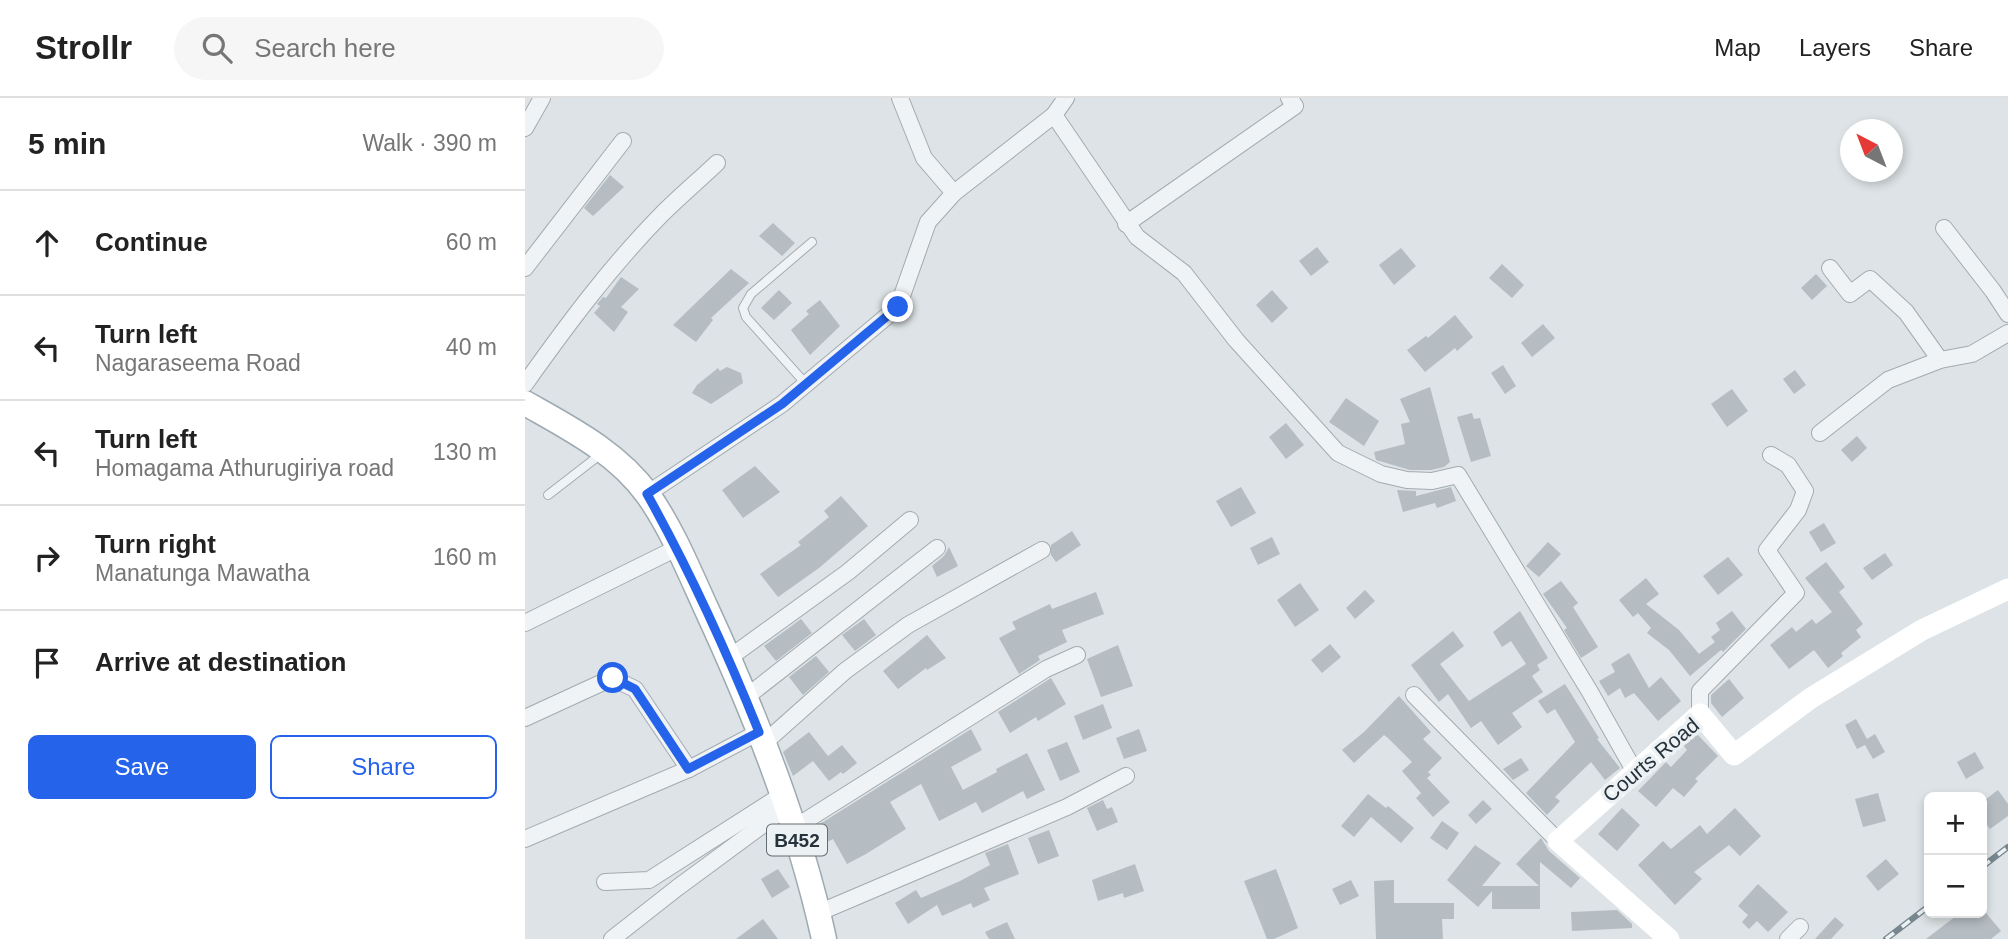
<!DOCTYPE html>
<html lang="en">
<head>
<meta charset="utf-8">
<style>
	:root { --surface:#fff; --page:#f6f6f6; --text:#222; --muted:#767676; --line:#e0e0e0; --accent:#2563eb }
	body { margin:0; font-family:Arial,sans-serif; background:var(--page); color:var(--text) }
	.controls { position:absolute; right:21px; bottom:21px; display:grid; overflow:hidden; border-radius:10px; box-shadow:0 4px 10px #0003 }
	.controls button { width:63px; height:63px; display:grid; place-items:center; padding:0; border:0; border-bottom:2px solid var(--line); background:var(--surface); color:var(--text); font:35px sans-serif }
	.compass { position:absolute; left:1315px; top:21px; width:63px; height:63px; border-radius:50%; background:var(--surface); box-shadow:0 4px 10px #0003; rotate:318deg }
	.stop { position:absolute; width:21px; height:21px; margin:-16px; border:5px solid #2563eb; border-radius:50%; background:#fff }
	.stop.end { background:#2563eb; border-color:#fff; box-shadow:0 2px 7px #0008 }
	.list { margin:0; padding:0; list-style:none }
	h2 { display:flex; justify-content:space-between; align-items:center; height:91px; margin:0; padding:0 28px; font-size:30px }
	h2 small { font-size:23px; font-weight:400; color:var(--muted) }
	.list li { display:grid; grid-template-columns:46px 1fr auto; gap:21px; align-items:center; box-sizing:border-box; height:105px; padding:0 28px; border-top:2px solid var(--line) }
	.list b { display:block; font-size:26px; white-space:nowrap }
	.list p { margin:0; font-size:23px; white-space:nowrap; color:var(--muted) }
	.list em { font-size:23px; font-style:normal; color:var(--muted) }
	.actions { display:flex; gap:14px; padding:21px 28px }
	.actions a { flex:1; padding:16px 0; border:2px solid var(--accent); border-radius:10px; text-align:center; font-size:24px; color:var(--accent) }
	.actions .main { background:var(--accent); color:#fff }
	.icon { flex:none; width:38px; height:38px; fill:none; stroke:currentColor; stroke-width:2; stroke-linecap:round; stroke-linejoin:round }
	.map { position:relative; flex:none; width:1483px; height:841px; overflow:hidden }
	header { display:flex; align-items:center; gap:42px; box-sizing:border-box; height:98px; padding:0 35px; background:var(--surface); border-bottom:2px solid var(--line) }
	header strong { font-size:33px }
	nav { display:flex; gap:38px; margin-inline-start:auto; font-size:24px }
	.search { width:490px; height:63px; background:var(--page); display:flex; align-items:center; gap:18px; box-sizing:border-box; padding:0 24px; border-radius:38px; color:var(--muted); font-size:26px }
	main { display:flex }
	aside { flex:1; background:var(--surface) }
	.map>svg:first-child { display:block }
</style>
</head>
<body>
<header>
<strong>Strollr</strong>
<div class="search"><svg class="icon" aria-label="search" viewBox="0 0 24 24"><circle cx="10" cy="10" r="6"/><path d="M15 15l6 6"/></svg>Search here</div>
<nav><a>Map</a><a>Layers</a><a>Share</a></nav>
</header>
<main>
<aside>
<h2>5 min<small>Walk · 390 m</small></h2>
<ul class="list">
<li><svg class="icon" aria-label="ahead" viewBox="0 0 24 24"><path d="M12 20V5M6 11l6-6 6 6"/></svg><div><b>Continue</b></div><em>60 m</em></li>
<li><svg class="icon" aria-label="left" viewBox="0 0 24 24"><path d="M17 20v-9H6M10 6l-5 5 5 5"/></svg><div><b>Turn left</b><p>Nagaraseema Road</p></div><em>40 m</em></li>
<li><svg class="icon" aria-label="left" viewBox="0 0 24 24"><path d="M17 20v-9H6M10 6l-5 5 5 5"/></svg><div><b>Turn left</b><p>Homagama Athurugiriya road</p></div><em>130 m</em></li>
<li><svg class="icon" aria-label="right" viewBox="0 0 24 24"><path d="M7 20v-9h11M14 6l5 5-5 5"/></svg><div><b>Turn right</b><p>Manatunga Mawatha</p></div><em>160 m</em></li>
<li><svg class="icon" aria-label="arrive" viewBox="0 0 24 24"><path d="M6 21V4h12l-3 4 3 4H6"/></svg><div><b>Arrive at destination</b></div></li>
</ul>
<div class="actions"><a class="main">Save</a><a>Share</a></div>
</aside>
<div class="map">
<svg width="1483" height="841" viewBox="0 0 1483 841">
	<rect width="100%" height="100%" fill="#dde3e6"/>
	<g fill="#b5bdc3">
		<polygon points="85,77 99,89 68,118 59,110"/>
		<polygon points="248,125 270,145 257,158 234,138"/>
		<polygon points="792,149 804,164 786,178 774,163"/>
		<polygon points="876,150 891,168 869,187 854,167"/>
		<polygon points="977,166 999,187 987,200 964,180"/>
		<polygon points="206,171 224,185 186,220 188,222 171,244 148,227"/>
		<polygon points="1291,176 1302,188 1287,202 1276,190"/>
		<polygon points="96,179 114,191 96,209 103,214 89,234 69,215 75,208 72,206 78,199 81,200"/>
		<polygon points="254,192 267,205 249,222 236,210"/>
		<polygon points="747,192 763,210 747,225 731,207"/>
		<polygon points="295,202 315,228 285,257 266,232 284,216 281,213"/>
		<polygon points="930,217 948,239 932,253 930,250 900,274 882,252 901,238 903,240"/>
		<polygon points="1018,226 1030,240 1007,259 996,245"/>
		<polygon points="978,267 991,288 980,296 966,275"/>
		<polygon points="202,269 216,275 218,285 186,306 167,295 172,287 193,270 195,273"/>
		<polygon points="1270,272 1281,287 1269,296 1258,281"/>
		<polygon points="905,289 925,364 919,369 906,372 885,372 851,362 849,354 880,346 876,326 885,324 875,301"/>
		<polygon points="1207,291 1223,313 1202,329 1186,306"/>
		<polygon points="821,300 854,323 839,348 804,324"/>
		<polygon points="947,315 949,321 955,320 966,358 946,364 932,319"/>
		<polygon points="761,325 779,347 761,361 744,339"/>
		<polygon points="1332,338 1342,350 1327,364 1316,352"/>
		<polygon points="230,368 255,394 218,420 197,392"/>
		<polygon points="716,389 731,415 706,429 691,403"/>
		<polygon points="926,389 931,403 912,410 910,405 878,414 872,392 891,393 891,398"/>
		<polygon points="316,398 343,428 294,470 253,499 235,476 276,447 273,444 304,419 299,413"/>
		<polygon points="1299,425 1311,445 1296,454 1284,434"/>
		<polygon points="547,433 556,447 531,464 526,457 526,447"/>
		<polygon points="747,439 755,456 733,467 725,450"/>
		<polygon points="1023,444 1036,456 1014,479 1001,468"/>
		<polygon points="424,449 433,468 412,479 407,468 419,458"/>
		<polygon points="1360,455 1368,467 1347,482 1338,470"/>
		<polygon points="1203,459 1218,477 1193,497 1178,478"/>
		<polygon points="1301,464 1320,489 1314,494 1338,526 1331,532 1336,539 1316,555 1318,558 1303,570 1289,552 1264,571 1245,547 1267,529 1271,534 1287,521 1291,526 1307,514 1280,480"/>
		<polygon points="1121,480 1134,496 1121,506 1154,532 1174,556 1190,544 1186,539 1195,532 1191,525 1207,513 1221,531 1198,554 1196,552 1165,578 1144,552 1122,535 1126,530 1113,515 1108,519 1094,502"/>
		<polygon points="1036,483 1053,505 1048,509 1073,549 1056,560 1039,532 1042,530 1018,496"/>
		<polygon points="775,485 794,512 770,529 752,502"/>
		<polygon points="840,492 850,503 830,521 821,510"/>
		<polygon points="571,494 579,516 537,532 542,544 513,558 515,562 494,576 474,540 491,531 487,524 525,506 527,511"/>
		<polygon points="995,513 1023,560 1012,567 1015,572 1007,578 1018,594 987,615 997,629 973,647 956,623 946,630 923,596 914,604 886,567 928,533 939,548 915,566 944,603 1001,566 986,543 977,549 968,534"/>
		<polygon points="276,521 287,535 251,563 239,548"/>
		<polygon points="339,521 351,537 330,553 317,537"/>
		<polygon points="402,537 421,560 402,572 401,570 373,591 358,573"/>
		<polygon points="805,546 816,559 797,575 786,562"/>
		<polygon points="593,547 608,588 576,599 562,561"/>
		<polygon points="1104,555 1124,590 1136,579 1156,603 1133,623 1109,595 1100,600 1095,590 1083,598 1074,583 1090,574 1086,566"/>
		<polygon points="291,558 304,574 278,597 264,579"/>
		<polygon points="526,580 541,606 513,623 511,619 485,635 473,614"/>
		<polygon points="1204,581 1219,600 1197,619 1186,605 1186,597"/>
		<polygon points="1040,586 1074,640 1072,641 1095,670 1080,682 1066,664 1030,699 1035,703 1022,717 1001,695 1050,644 1030,611 1022,616 1013,603"/>
		<polygon points="874,598 906,634 898,641 917,660 903,674 906,677 902,680 925,704 908,719 891,700 896,695 877,673 887,664 863,640 859,637 829,665 817,652 839,634"/>
		<polygon points="578,606 587,630 558,642 549,618"/>
		<polygon points="1331,621 1342,641 1350,636 1360,654 1348,661 1340,647 1332,651 1320,627"/>
		<polygon points="446,631 457,652 426,669 438,692 472,674 471,671 502,655 520,692 502,701 498,693 457,715 451,704 414,723 396,686 365,704 381,731 341,756 322,766 308,741 296,747 287,731"/>
		<polygon points="614,631 622,653 599,661 591,640"/>
		<polygon points="284,634 303,658 317,647 332,665 318,676 316,674 304,683 288,663 268,678 258,654"/>
		<polygon points="1172,636 1193,658 1170,681 1173,683 1159,699 1148,690 1131,709 1113,693 1141,664 1146,669 1162,652 1159,648"/>
		<polygon points="542,644 555,674 535,683 522,652"/>
		<polygon points="1450,654 1459,670 1441,681 1432,664"/>
		<polygon points="996,660 1004,672 988,682 978,671"/>
		<polygon points="1473,692 1483,706 1483,718 1465,731 1457,720 1457,717 1461,713 1457,704"/>
		<polygon points="1353,695 1361,723 1338,729 1330,701"/>
		<polygon points="843,696 861,710 863,708 889,730 876,745 846,719 829,739 816,728"/>
		<polygon points="578,702 582,711 587,709 593,724 572,733 562,710"/>
		<polygon points="958,702 967,711 951,726 943,717"/>
		<polygon points="1097,710 1115,727 1092,753 1073,736"/>
		<polygon points="1210,710 1236,738 1215,758 1204,747 1169,774 1177,781 1150,807 1113,767 1138,743 1146,751 1175,727 1182,736"/>
		<polygon points="917,723 934,735 922,752 905,740"/>
		<polygon points="524,732 534,758 513,766 503,740"/>
		<polygon points="1016,740 1024,753 1055,780 1046,790 1015,764 1015,811 967,811 967,793 953,809 922,782 950,747 976,765 957,788 1014,788 991,766"/>
		<polygon points="483,746 494,776 459,790 465,802 448,810 446,805 417,818 412,807 383,826 370,805 391,792 396,800 435,783 465,767 460,755"/>
		<polygon points="1361,761 1374,776 1353,793 1341,778"/>
		<polygon points="610,766 619,793 599,800 598,795 573,803 567,782"/>
		<polygon points="253,771 265,789 247,800 236,781"/>
		<polygon points="751,771 773,830 749,841 742,841 719,783"/>
		<polygon points="826,782 834,798 815,807 807,791"/>
		<polygon points="869,782 869,805 929,805 929,821 917,821 918,841 851,841 849,783"/>
		<polygon points="1233,786 1263,814 1243,834 1232,823 1224,831 1217,824 1223,817 1213,808"/>
		<polygon points="1092,812 1107,826 1107,830 1047,833 1046,814"/>
		<polygon points="1435,815 1461,815 1476,833 1466,841 1401,841"/>
		<polygon points="1310,819 1319,827 1306,841 1290,841"/>
		<polygon points="238,821 253,841 211,841"/>
		<polygon points="482,824 490,841 464,841 460,834"/>
	</g>
	<g fill="none" stroke-linecap="round" stroke-linejoin="round">
		<defs>
			<g id="lane">
				<polyline points="281,286 221,219 218,210 226,196 287,144"/>
				<polyline points="23,397 76,356"/>
			</g>
			<g id="street">
				<polyline points="375,0 399,60 429,95"/>
				<polyline points="529,17 612,139 659,175 711,242 813,355 856,376 882,382 907,383 933,377 1065,594 1110,674"/>
				<polyline points="0,30 17,0"/>
				<polyline points="601,126 770,8 764,0"/>
				<polyline points="1419,130 1468,193 1483,216"/>
				<polyline points="0,170 98,43"/>
				<polyline points="1305,170 1325,196 1345,181 1381,214 1415,262"/>
				<path d="M 0,286 C 42,227 85,169 136,117 C 154,99 173,83 192,65"/>
				<polyline points="1295,335 1363,282 1415,262 1447,256 1483,235"/>
				<polyline points="122,396 257,306 373,209 403,124 429,95 529,17 541,0"/>
				<polyline points="0,525 152,450"/>
				<polyline points="204,560 323,474 385,422"/>
				<polyline points="889,597 1033,743"/>
				<polyline points="220,600 412,450"/>
				<polyline points="1175,616 1175,593 1271,495 1242,452 1273,412 1280,393 1263,367 1246,357"/>
				<polyline points="0,620 87,580 110,591 164,671"/>
				<polyline points="238,646 320,573 383,527 517,452"/>
				<polyline points="269,730 521,571 552,557"/>
				<polyline points="0,741 164,671 234,634"/>
				<polyline points="80,784 124,782 257,697"/>
				<polyline points="293,815 542,709 601,678"/>
				<polyline points="87,841 152,790 262,709"/>
				<polyline points="1263,841 1275,829"/>
			</g>
			<path id="primary" d="M 0,305 C 44,330 92,354 123,397 C 147,431 164,473 181,510 C 230,616 274,727 299,841"/>
		</defs>
		<use href="#lane" stroke="#a3abb0" stroke-width="10"/>
		<use href="#street" stroke="#a3abb0" stroke-width="18"/>
		<use href="#primary" stroke="#9daab2" stroke-width="27"/>
		<use href="#lane" stroke="#f0f3f5" stroke-width="8"/>
		<use href="#street" stroke="#f0f3f5" stroke-width="16"/>
		<polyline stroke="#fff" stroke-width="21" points="1144,841 1033,743 1175,616 1209,657 1286,600 1397,532 1483,491"/>
		<use href="#primary" stroke="#fff" stroke-width="24"/>
		<defs>
			<g id="rail">
				<polyline points="1457,769 1483,749"/>
				<polyline points="1361,841 1404,808"/>
			</g>
		</defs>
		<use href="#rail" stroke="#77868f" stroke-width="6"/>
		<use href="#rail" stroke="#ecf1f4" stroke-width="3.5" stroke-dasharray="10" stroke-linecap="butt"/>
	</g>
	<g fill="none" stroke-linecap="round" stroke-linejoin="round">
		<path stroke="#2563eb" stroke-width="9" d="M 88,580 L 110,591 L 163,671 L 234,634 C 201,552 165,473 122,396 L 257,306 L 373,209"/>
	</g>
	<g text-anchor="middle" stroke-width="7" stroke-linejoin="round" paint-order="stroke">
		<rect fill="#ecf1f4" stroke="#626c73" stroke-width="2" x="242" y="726.5" width="60" height="31" rx="5"/>
		<g font-size="19" font-weight="bold" fill="#27333c">
			<text x="272" y="749">B452</text>
		</g>
		<g font-size="21" fill="#27333c" stroke="#ecf1f4">
			<text transform="translate(1126 662) rotate(-40)" y="7">Courts Road</text>
		</g>
	</g>
</svg>
<div class="controls">
<button>+</button>
<button>−</button>
</div>
<svg class="compass" viewBox="-18 -18 36 36"><path d="M0-13l5 13h-10z" fill="#e53935"/><path d="M0 13l5-13h-10z" fill="#767676"/></svg>
<div class="stop" style="left:88px;top:580px"></div>
<div class="stop end" style="left:373px;top:209px"></div>
</div>
</main>
</body>
</html>
